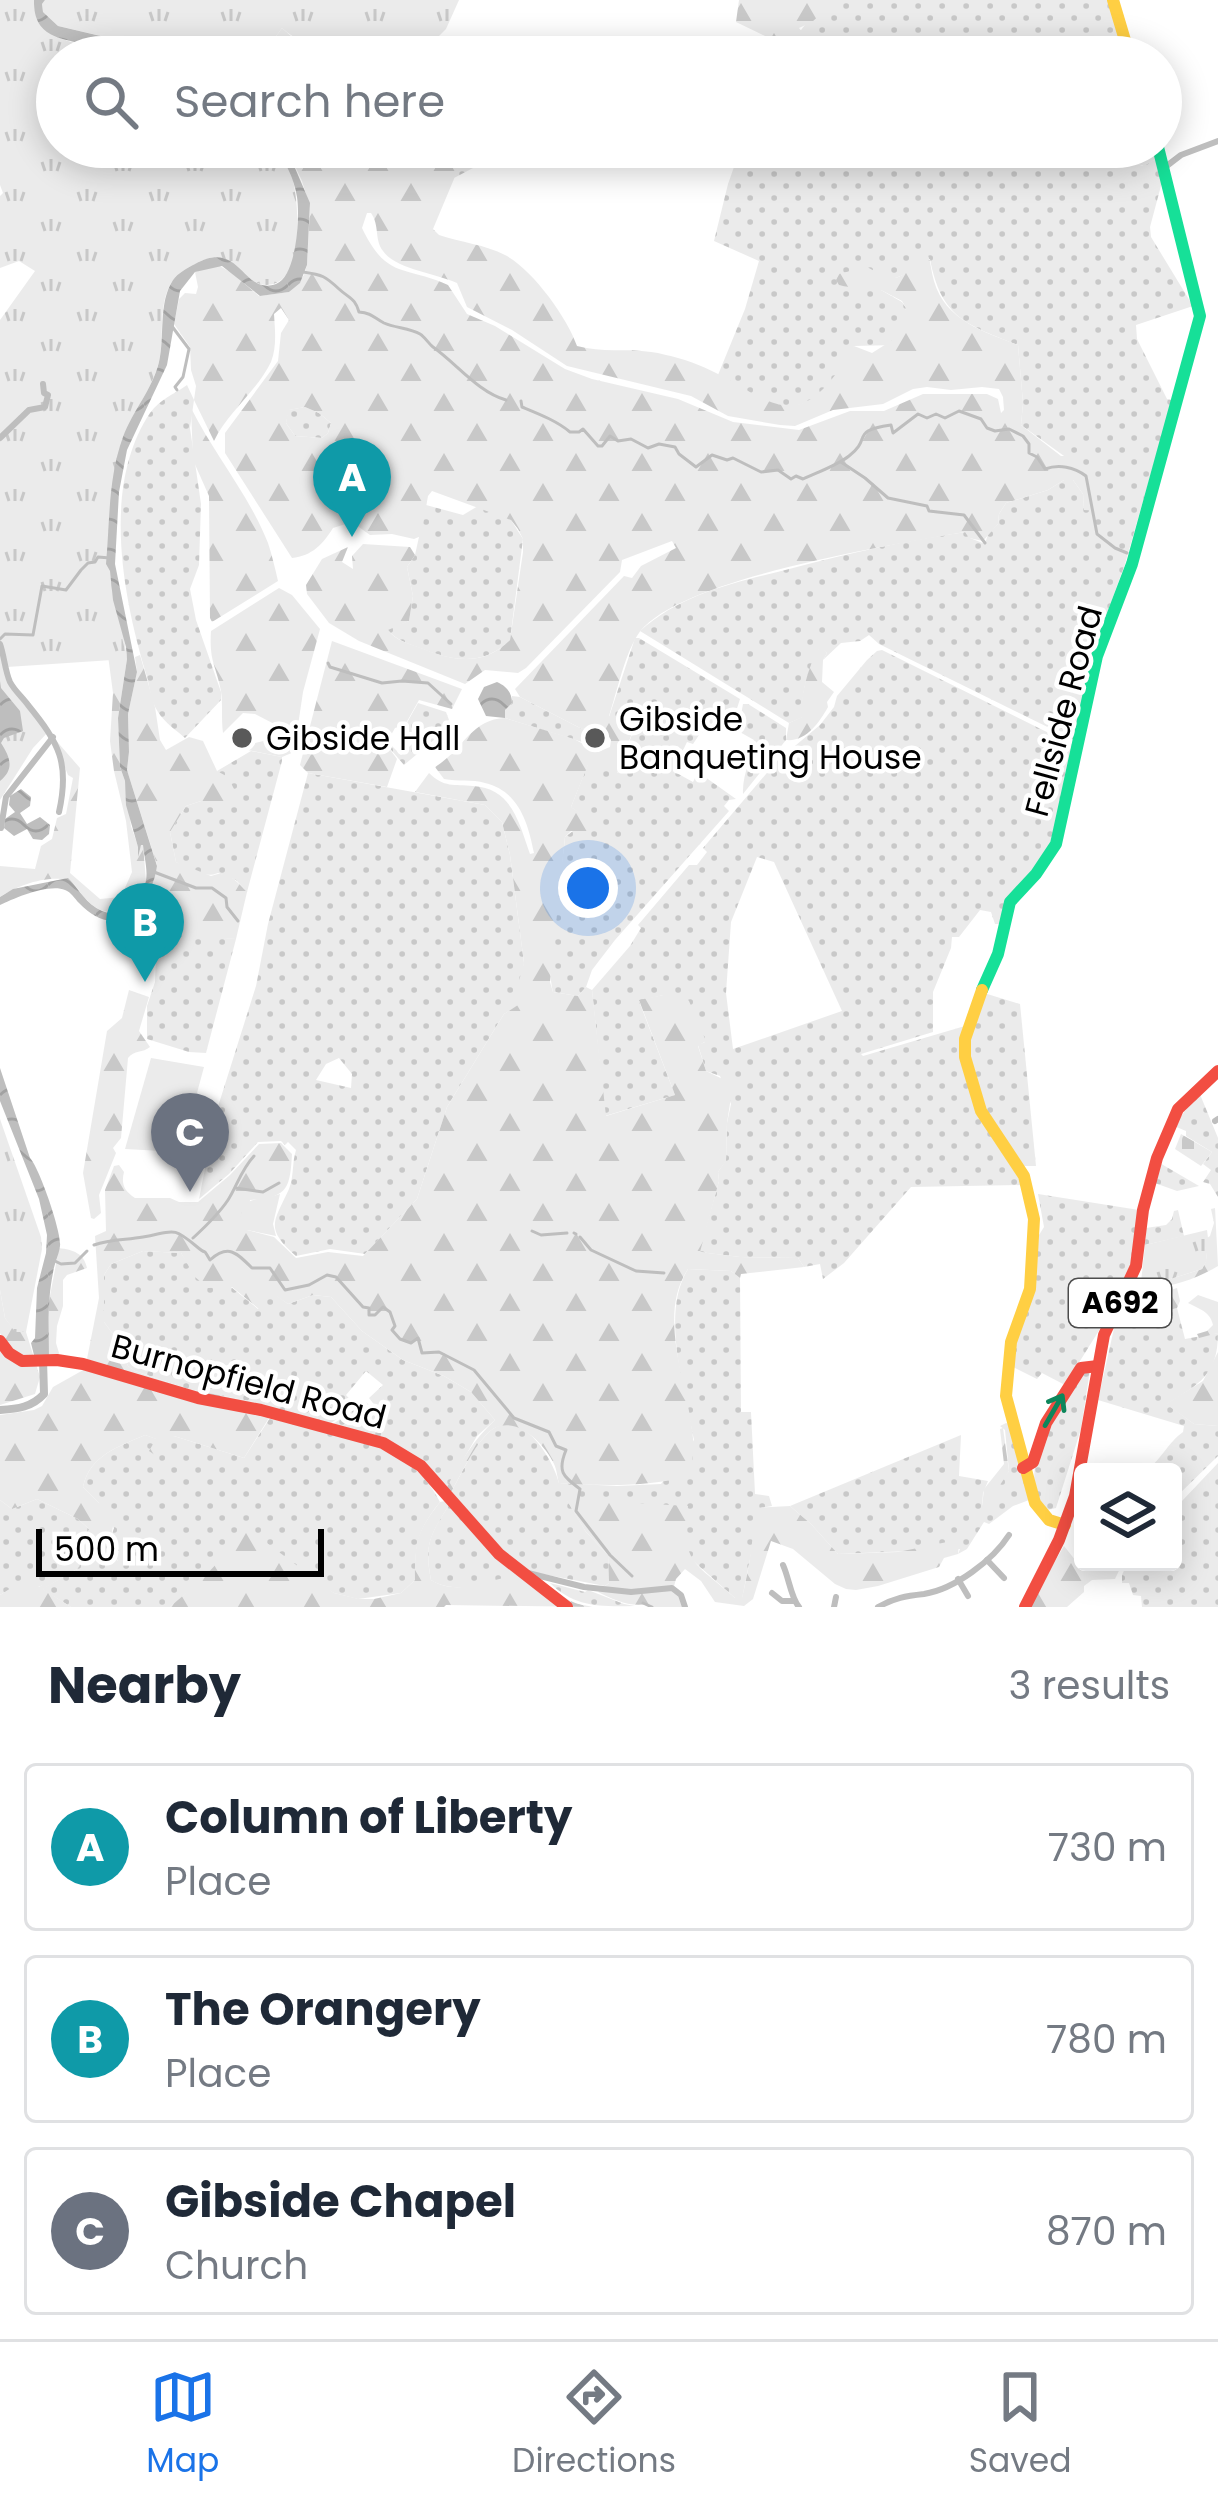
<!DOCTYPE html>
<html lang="en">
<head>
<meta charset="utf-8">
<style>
	:root { --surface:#fff; --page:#f2f2f3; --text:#1f2937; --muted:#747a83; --line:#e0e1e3; --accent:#1a73e8 }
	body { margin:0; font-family:Poppins,sans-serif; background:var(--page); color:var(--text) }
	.controls { position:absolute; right:36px; bottom:36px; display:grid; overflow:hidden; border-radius:12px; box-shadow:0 6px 30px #0003 }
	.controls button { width:108px; height:108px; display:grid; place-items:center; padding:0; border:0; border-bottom:3px solid var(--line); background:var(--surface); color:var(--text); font:60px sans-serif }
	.scale { position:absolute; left:36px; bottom:30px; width:288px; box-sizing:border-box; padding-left:12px; border:6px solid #000; border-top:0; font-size:33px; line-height:42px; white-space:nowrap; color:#000; -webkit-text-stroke:9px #fff; paint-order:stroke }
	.you { position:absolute; left:588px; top:888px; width:42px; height:42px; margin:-30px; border:9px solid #fff; border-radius:50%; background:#1a73e8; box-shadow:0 0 0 18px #1a73e833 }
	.badge { display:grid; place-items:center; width:78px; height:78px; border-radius:50%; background:var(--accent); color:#fff; font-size:39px; font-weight:700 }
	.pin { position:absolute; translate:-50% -99px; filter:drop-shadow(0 3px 6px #0008) }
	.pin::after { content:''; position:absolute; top:63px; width:42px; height:36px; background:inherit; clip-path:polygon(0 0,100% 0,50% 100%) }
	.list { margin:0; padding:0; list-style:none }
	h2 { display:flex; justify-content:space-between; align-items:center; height:156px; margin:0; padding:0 48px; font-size:51px }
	h2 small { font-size:39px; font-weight:400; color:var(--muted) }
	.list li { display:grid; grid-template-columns:78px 1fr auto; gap:36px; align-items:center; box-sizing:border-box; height:168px; margin:0 24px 24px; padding:0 24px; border:3px solid var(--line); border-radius:12px }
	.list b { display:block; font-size:45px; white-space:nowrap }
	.list p { margin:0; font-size:39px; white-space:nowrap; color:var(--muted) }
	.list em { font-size:39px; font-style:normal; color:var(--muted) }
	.icon { flex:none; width:66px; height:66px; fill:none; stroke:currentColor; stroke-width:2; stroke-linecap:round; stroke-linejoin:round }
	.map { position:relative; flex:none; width:1218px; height:1607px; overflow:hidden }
	.search { position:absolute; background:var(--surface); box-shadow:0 6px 30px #0003; left:36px; right:36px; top:36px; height:132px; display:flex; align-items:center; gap:30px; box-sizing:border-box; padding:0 42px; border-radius:66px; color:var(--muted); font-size:45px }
	.sheet { height:732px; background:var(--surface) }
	nav { display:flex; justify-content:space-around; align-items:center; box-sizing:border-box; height:168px; border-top:3px solid var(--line); background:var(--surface); font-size:33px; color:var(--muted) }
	nav a { display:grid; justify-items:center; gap:6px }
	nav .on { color:var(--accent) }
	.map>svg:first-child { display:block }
</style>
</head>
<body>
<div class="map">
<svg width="1218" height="1607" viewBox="0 0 1218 1607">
	<defs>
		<pattern id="grass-dots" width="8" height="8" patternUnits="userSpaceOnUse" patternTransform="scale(3)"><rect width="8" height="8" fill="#ebebeb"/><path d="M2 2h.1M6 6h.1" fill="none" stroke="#c8c8c8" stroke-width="1.8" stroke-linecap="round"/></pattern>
		<pattern id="forest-firs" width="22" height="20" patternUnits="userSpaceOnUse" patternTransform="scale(3)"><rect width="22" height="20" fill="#ebebeb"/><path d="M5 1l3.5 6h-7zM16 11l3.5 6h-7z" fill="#c8c8c8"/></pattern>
		<pattern id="cemetery-stones" width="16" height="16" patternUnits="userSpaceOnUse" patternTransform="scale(3)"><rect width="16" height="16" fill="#ebebeb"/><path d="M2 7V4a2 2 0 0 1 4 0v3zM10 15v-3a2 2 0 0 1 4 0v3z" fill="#c8c8c8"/></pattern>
		<pattern id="park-tufts" width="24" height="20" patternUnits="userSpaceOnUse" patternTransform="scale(3)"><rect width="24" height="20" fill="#ebebeb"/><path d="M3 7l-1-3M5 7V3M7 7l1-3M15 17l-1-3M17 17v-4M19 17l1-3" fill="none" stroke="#c8c8c8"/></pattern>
		<pattern id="water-waves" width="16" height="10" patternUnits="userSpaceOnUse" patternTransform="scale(3)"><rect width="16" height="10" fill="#bebebe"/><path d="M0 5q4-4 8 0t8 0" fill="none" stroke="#a2a2a2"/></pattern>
	</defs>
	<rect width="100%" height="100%" fill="#fff"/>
	<g fill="url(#grass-dots)" fill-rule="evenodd">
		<polygon points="829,0 1110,0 1126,57 781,57 810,18"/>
		<polygon points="282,28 292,37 337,57 261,57"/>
		<polygon points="430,147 496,147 499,161 493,168 473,168 454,178 458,168 420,163"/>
		<path d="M 741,147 L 1113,147 L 1126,161 L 1143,166 L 1156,159 L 1162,182 L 1150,227 L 1151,237 L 1193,306 L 1136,325 L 1137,339 L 1167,399 L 1172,400 L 1125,564 L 1099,635 L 1074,740 L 879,644 L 869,635 L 860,641 L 841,643 L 823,660 L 827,653 L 822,648 L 818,650 C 808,672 800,693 803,717 L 789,723 L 640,631 C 683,592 738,582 793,568 C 849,553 907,540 966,532 L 970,538 L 985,544 L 988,534 L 998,524 L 999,514 L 1006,503 L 1048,490 L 1064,480 L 1073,480 L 1083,494 L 1084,509 L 1092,510 L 1071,461 L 1021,425 L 1023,403 L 1018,345 C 967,325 941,318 930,259 L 924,259 C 914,270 901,279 886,279 L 881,290 L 902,302 L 906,308 L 895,345 L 854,346 L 844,389 C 826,391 815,401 798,405 C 776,412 737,386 718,375 L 745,309 L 759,261 L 714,241 L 728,184 Z"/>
		<path d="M 187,385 L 194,400 L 190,428 L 201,504 L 199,565 L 190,589 L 196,620 L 221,692 L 221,700 L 185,738 C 176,730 165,723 158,712 C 151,702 150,689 147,677 C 123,598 101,486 150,413 C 160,399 173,395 187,385 Z"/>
		<polygon points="305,407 319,413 331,423 328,433 322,438 295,436 286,423 288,410"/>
		<path d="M 426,505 L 463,515 L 478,506 L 511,520 L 523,539 L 510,640 C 483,667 452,661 420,648 C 406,643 396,640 387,629 L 409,621 L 413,596 L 407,567 L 415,555 Z"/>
		<path d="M 635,638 L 639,638 L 740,699 L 731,727 L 715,719 L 707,733 L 701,732 L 693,744 L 687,742 L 673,771 L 693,782 L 698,772 L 736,799 L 729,800 L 724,806 L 729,811 L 615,940 L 592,970 L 586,987 L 578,996 L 553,992 C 544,960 562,875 565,837 L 573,831 L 579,813 L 571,807 L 588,764 L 618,773 L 635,726 L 609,717 Z"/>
		<path d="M 882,650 L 1073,745 L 1049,849 L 1000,924 L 995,924 L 991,912 L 980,910 L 959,937 L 952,937 L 951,948 L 933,992 L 933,1032 L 861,1054 L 863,1056 L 965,1026 L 977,1114 L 1023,1185 L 911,1187 L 844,1263 L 823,1279 L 820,1264 L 804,1267 L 798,1258 L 740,1257 L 699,1252 L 719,1181 L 718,1172 L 726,1160 L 727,1123 L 731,1104 L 720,1076 L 706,1071 L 698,1045 L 705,1042 L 663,995 L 639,1001 L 675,1095 L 605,1116 L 592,990 L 630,946 L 641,928 L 638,925 L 689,865 L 697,865 L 707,852 L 703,848 L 777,761 L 820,725 L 834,707 L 837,696 L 867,660 L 877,651 ZM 757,857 L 774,862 L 842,1011 L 733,1049 L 726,993 L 731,922 Z"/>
		<polygon points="512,696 520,697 582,729 588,728 582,742 505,718 505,710 512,703"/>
		<polygon points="418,703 446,712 449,720 441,734 404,765 386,744 387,741 401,755 414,742 413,737 404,728"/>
		<path d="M 743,704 L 748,704 L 786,728 L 786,740 L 743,794 C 742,776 751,759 754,740 L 738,731 Z"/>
		<path d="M 251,751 L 282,757 L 282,761 L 247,892 L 236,880 L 218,873 C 204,879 189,869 176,862 L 170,832 L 186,806 L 201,801 L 219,774 L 217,771 Z"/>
		<path d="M 308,773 L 485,805 L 502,822 L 510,855 L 524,963 L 519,1005 L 504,1014 L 447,1107 L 417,1199 L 365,1254 L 330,1249 L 296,1256 C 264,1228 274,1222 289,1189 C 294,1177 292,1162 296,1150 L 288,1142 L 285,1145 L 281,1141 L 258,1142 L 229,1174 L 199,1199 L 216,1113 L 256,986 L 268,924 ZM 339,1058 L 352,1074 L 351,1088 L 316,1080 L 326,1064 Z"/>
		<polygon points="173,934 236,939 206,1053 189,1052 147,1039 147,1006 155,982 156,958 167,936"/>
		<polygon points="984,993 1020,1004 1036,1166 1021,1166 980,1103 967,1042"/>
		<polygon points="1199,1092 1218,1138 1218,1197 1210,1184 1203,1182 1211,1170 1203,1164 1212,1152 1186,1136 1186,1131 1174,1126"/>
		<polygon points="1158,1162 1199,1186 1177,1191 1152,1182"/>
		<polygon points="1038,1194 1139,1210 1135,1257 1113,1308 1065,1385 1042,1373 1037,1379 1009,1365 1033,1289 1039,1235 1044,1227"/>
		<polygon points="1178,1210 1184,1236 1145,1245 1146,1228 1166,1225 1172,1219 1174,1211"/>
		<polygon points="143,1251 181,1253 187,1262 231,1287 258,1309 272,1292 288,1304 313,1295 331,1297 362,1331 403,1360 444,1376 471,1392 495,1420 477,1436 446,1489 417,1458 399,1447 333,1424 366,1402 373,1409 376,1407 369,1398 383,1385 366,1371 346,1395 355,1405 330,1424 281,1413 254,1402 188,1389 135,1371 128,1366 116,1338 104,1322 104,1275 111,1264"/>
		<path d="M 688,1269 L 731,1271 L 740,1278 L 741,1412 L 751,1412 L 755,1494 L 769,1496 L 772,1506 L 754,1509 L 754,1539 L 742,1599 L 735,1598 L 691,1559 L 683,1542 L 687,1507 L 567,1500 L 586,1532 L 608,1555 L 609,1583 L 605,1586 L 532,1572 L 507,1555 L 450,1494 C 461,1475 471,1451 486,1435 C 518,1401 552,1456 559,1483 L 617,1486 L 661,1484 L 694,1440 C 685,1390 660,1314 688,1269 Z"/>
		<path d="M 1177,1308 L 1185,1339 L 1218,1333 C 1218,1375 1199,1384 1167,1404 L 1194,1424 L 1218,1426 L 1218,1456 L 1173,1500 L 1173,1472 L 1143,1472 C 1160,1463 1167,1443 1183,1432 L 1184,1426 L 1098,1400 L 1115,1324 Z"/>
		<path d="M 1083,1369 L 1090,1370 L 1081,1429 L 1056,1508 L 1048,1510 C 1009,1477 1063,1401 1083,1369 Z"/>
		<path d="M 270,1418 C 332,1436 408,1437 440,1502 C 417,1531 415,1544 415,1580 L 401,1593 L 358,1599 L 334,1593 L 317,1583 L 232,1548 L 213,1571 L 170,1607 L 71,1607 L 42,1589 L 77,1569 L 100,1542 L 118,1561 L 111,1537 L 114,1528 L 99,1503 L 83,1487 C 90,1455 118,1447 145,1435 L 157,1439 L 174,1436 L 244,1458 Z"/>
		<polygon points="1006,1423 1009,1424 1029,1500 1013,1506 989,1524 984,1522 967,1549 958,1554 960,1549 838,1554 811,1524 790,1506 961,1435 959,1476 988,1481 983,1493 982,1506 1009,1471 1005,1430 1000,1426"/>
		<polygon points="1218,1463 1218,1607 1142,1607 1141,1596 1133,1595 1129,1583 1122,1583 1122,1575 1128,1562 1173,1562 1173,1506 1182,1501"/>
		<path d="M 37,1499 L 78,1519 L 89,1529 C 84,1555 65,1579 38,1587 C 24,1591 14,1586 0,1595 L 0,1500 L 12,1509 Z"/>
		<path d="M 449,1505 L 480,1540 L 522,1576 C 495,1582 456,1596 431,1580 C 424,1544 430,1535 449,1505 Z"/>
		<path d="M 550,1583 L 585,1592 L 588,1590 L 624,1604 L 635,1606 C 601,1607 574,1607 550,1583 Z"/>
	</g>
	<g fill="url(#forest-firs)" fill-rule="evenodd">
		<polygon points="739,0 836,0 812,22 799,28 804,34 797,45 784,45 736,22"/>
		<path d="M 286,147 C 312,147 337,144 360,160 L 459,167 L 433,229 L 439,235 C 460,242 486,245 505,255 C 532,269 567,317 577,346 C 602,353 626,348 651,352 C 660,353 670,356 678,358 C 763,381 789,459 854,346 L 872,353 L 891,341 L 906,308 L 902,301 L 881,290 C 874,291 846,287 839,285 L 836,280 L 838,274 L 867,267 C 904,288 900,275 927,252 C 931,262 931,271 934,281 C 945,320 984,332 1018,345 L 1023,403 L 1021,425 L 1061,456 L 1075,456 L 1078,463 L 1094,476 L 1099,511 L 1084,510 L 1083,494 L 1073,480 L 1064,480 L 1048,490 L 1006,503 L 999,514 L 998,524 L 983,541 L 969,538 L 965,532 L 953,534 C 887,546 670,580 637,636 C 624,657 617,692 609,716 L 635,725 L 617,774 L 588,765 L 571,807 L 586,817 L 590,831 L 587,833 L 571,831 L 565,837 L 550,982 L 553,992 L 578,996 L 586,987 L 592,990 L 606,1116 L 675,1095 L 639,1000 L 663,995 L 683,994 L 689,1001 L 706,1041 L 698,1046 L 706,1071 L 733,1084 L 727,1123 L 726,1161 L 718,1172 L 719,1181 L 700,1252 L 740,1257 L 798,1258 L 804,1267 L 741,1274 L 740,1278 L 731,1271 L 688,1269 C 656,1317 689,1385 693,1438 C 694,1450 692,1464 691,1476 C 647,1487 604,1486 559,1483 C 557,1477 557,1470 554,1464 C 543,1441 510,1409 486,1435 C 471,1451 461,1475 450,1494 L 446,1489 C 459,1464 474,1439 495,1420 L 471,1392 L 444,1376 L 403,1360 L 362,1331 L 331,1297 L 313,1295 L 288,1304 L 272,1293 L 259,1309 L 232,1287 L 208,1288 L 195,1277 L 181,1253 L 143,1251 L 111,1264 L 104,1275 L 104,1322 L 116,1338 L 128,1366 L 135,1371 L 188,1389 L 254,1402 L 274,1410 L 244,1458 L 174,1436 L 158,1457 L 149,1451 L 156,1439 L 145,1435 C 118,1447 90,1455 83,1487 L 99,1503 L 116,1510 L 111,1537 L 124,1559 L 119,1561 L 100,1542 L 77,1569 L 43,1589 L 71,1607 L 0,1607 L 0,1595 L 11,1588 L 31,1582 L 39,1587 C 64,1571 83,1560 89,1529 L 78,1519 L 37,1499 L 12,1509 L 0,1500 L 0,1415 L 34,1410 L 42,1406 L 53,1387 L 85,1369 L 99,1298 L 95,1236 L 106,1231 L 105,1190 L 114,1166 L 119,1165 L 124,1172 C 121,1184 124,1191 135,1198 L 170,1198 L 179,1202 L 198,1202 L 230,1175 L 259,1144 L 281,1143 L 292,1154 C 290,1188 288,1198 250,1200 L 247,1230 L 274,1237 L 296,1258 L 328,1252 L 363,1256 L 417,1199 L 447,1107 L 504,1014 L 518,1005 L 515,995 L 524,963 L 510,855 L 502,822 L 485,805 L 415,792 L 429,773 C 444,788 454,784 473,786 C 512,788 519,823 530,854 L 534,853 C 528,823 519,791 485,783 C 472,779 458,782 444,779 L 435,767 C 461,752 471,719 505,718 L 574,739 L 598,752 L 610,747 L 611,740 L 606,732 L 596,727 L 582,729 L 520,697 L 515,689 L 624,576 L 632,578 L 641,566 L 676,548 L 672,541 L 622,560 L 620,572 L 526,668 L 518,673 L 485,670 L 465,684 L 359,641 L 329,623 L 307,594 L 306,585 L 322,559 L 348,547 L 342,562 L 353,569 L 352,556 L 363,544 L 410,547 L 415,555 L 407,567 L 413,596 L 409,621 L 388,630 C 396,641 408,643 421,648 C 453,661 483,667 510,640 L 523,552 L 523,539 L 518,529 L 511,520 L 432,491 L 428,496 L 421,536 L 414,539 L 392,534 L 370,535 L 352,522 L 333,528 C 323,544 312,556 292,558 L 225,453 L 225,433 L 278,361 L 281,333 L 289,320 L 281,308 L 274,314 C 275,330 277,347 271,362 C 257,391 228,412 214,441 L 194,400 L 196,386 L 191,370 L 190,347 L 174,324 L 179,299 L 185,293 L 196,294 L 198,287 L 195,272 L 218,265 L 232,273 L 259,296 L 289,292 L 304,275 L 307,265 L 310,207 L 302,181 ZM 367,213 L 371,213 C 380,226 374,239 383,251 C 395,269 435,273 457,283 L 467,307 L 512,330 L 567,366 L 691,396 L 728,416 L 780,425 L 795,426 L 833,410 L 883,404 L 913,389 L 927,387 L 951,390 L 982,387 L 999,389 L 1003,397 L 1004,410 L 1001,413 L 998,399 L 987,394 L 923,394 L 884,411 L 850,411 L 799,430 L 733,422 L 678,399 L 592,379 L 565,369 L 495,326 L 467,314 L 448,285 C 404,265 387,280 362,228 ZM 305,407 L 319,413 L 331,423 L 328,433 L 322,438 L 295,436 L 286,423 L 289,410 Z"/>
		<polygon points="1113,147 1152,147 1156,159 1144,166 1126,161"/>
		<path d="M 191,408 C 214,454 249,495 268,543 C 272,555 275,568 278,581 L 212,622 L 210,618 L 209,496 L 193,460 Z"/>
		<path d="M 130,422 L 108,519 L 127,659 L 118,718 L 120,767 L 125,781 L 131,826 L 139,849 L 142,843 L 143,845 L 146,881 C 134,907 111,925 87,900 C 79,893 76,882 66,880 C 47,875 16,886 0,897 L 0,866 L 35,869 L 41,846 L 52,839 L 57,818 L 66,814 L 73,778 L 68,775 L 53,737 L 80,768 L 70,873 L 100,899 L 121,897 L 132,872 L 126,821 L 114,771 L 110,741 L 113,693 L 105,633 L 0,543 Z"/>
		<path d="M 279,588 L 292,595 L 320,629 L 303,692 L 294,752 L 282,757 L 248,750 L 255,743 L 280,737 L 282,728 L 255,714 L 243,713 L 223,733 C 221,719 223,705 221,691 C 216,665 209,662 211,631 Z"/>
		<polygon points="332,641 462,689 452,709 419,700 405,725 395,728 386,744 397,759 387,787 308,773 300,765"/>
		<path d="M 822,647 L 827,653 L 823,660 L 822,682 L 834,692 L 827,702 L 828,707 C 819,723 806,742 786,740 L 789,723 L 802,717 C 800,693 808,671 817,650 Z"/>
		<path d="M 140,655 L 155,707 L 160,740 L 166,750 L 189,737 L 203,741 L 217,771 L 228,777 L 237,795 L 232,803 L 201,801 L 186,806 L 170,832 L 176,862 L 211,876 C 228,869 236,881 247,892 L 236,939 L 167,936 L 152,967 L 136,965 L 133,961 L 135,944 L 129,938 L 119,942 L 109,933 L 113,923 C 138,915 154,892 157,865 L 127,770 L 129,752 L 128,714 L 137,672 L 135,657 Z"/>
		<path d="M 129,990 L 149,997 L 139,1031 L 150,1047 C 143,1053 134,1050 128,1058 L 121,1138 L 113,1148 L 116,1153 L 99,1195 L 101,1213 L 94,1219 L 91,1218 L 83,1173 L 107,1031 L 122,1018 Z"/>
		<path d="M 1215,1208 L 1218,1266 C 1197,1279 1159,1293 1136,1285 L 1135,1282 L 1138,1281 L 1161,1282 L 1202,1269 L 1207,1259 L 1204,1240 L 1210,1236 L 1214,1223 L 1211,1209 Z"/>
		<path d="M 59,1248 C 73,1250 84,1253 87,1268 L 67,1275 L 63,1280 L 63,1306 L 57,1326 L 56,1343 L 59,1353 L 57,1357 L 49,1358 L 49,1301 Z"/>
		<polygon points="1177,1288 1180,1301 1177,1308 1115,1324 1126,1304"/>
		<polygon points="0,1290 5,1318 15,1331 26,1332 40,1377 35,1394 0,1405 0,1341 3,1339 0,1333"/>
		<path d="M 1198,1295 L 1218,1302 L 1218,1333 L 1199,1338 L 1197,1334 L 1207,1331 L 1213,1325 C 1210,1311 1199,1309 1188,1303 Z"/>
		<polygon points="1218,1352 1218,1426 1194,1424 1166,1404 1203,1381"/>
		<polygon points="1003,1428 1009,1471 993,1496 982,1507 984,1489 1004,1464 1000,1429"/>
		<path d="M 566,1499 L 688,1506 C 681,1565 694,1561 735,1598 L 742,1598 C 749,1568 754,1540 754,1508 L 790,1506 L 811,1524 L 838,1554 L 898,1552 L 952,1541 L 959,1544 L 958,1554 L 944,1558 L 939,1567 L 878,1586 L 856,1590 L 846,1589 L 835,1584 L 793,1549 L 771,1541 L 753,1599 L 744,1606 L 715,1602 L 701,1581 L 685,1569 L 676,1579 L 673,1590 L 679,1595 L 684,1607 L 652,1607 L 647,1604 C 629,1607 614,1600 598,1592 L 609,1583 L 608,1555 L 586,1532 Z"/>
		<path d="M 445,1501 L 449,1505 C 430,1536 424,1544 431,1580 C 461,1599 495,1574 523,1576 C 544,1578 556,1594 573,1602 C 579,1605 585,1605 592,1607 L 446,1605 L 444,1607 L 170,1607 C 199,1582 225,1560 244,1526 L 334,1593 L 359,1599 L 374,1599 L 401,1593 L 415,1580 C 415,1541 416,1533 440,1502 Z"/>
		<polygon points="1064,1546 1076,1561 1123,1562 1115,1579 1092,1580 1084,1586 1084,1592 1067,1607 1028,1607"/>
	</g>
	<polygon fill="url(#cemetery-stones)" points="1181,1134 1212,1152 1201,1166 1175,1149"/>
	<g fill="url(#park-tufts)">
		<path d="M 0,0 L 34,0 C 33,46 90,42 122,57 L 57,57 L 57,147 L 275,147 C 280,155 286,162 290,170 C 299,193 305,272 276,283 C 244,296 237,240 195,264 C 187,268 178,273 173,280 C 157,303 165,336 159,362 C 152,389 134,410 123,436 C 115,458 113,477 112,499 C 110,521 107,542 106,564 L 110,571 L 113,600 L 127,659 L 7,667 L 9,681 L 49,731 L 33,748 L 0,800 L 0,320 L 35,271 L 19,261 L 0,268 L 0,196 L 3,193 L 0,185 Z"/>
		<path d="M 45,0 L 459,0 L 446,29 L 418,57 C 368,57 323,63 282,28 L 261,57 L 143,57 L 123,44 L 97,35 L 58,26 L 43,12 L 42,4 Z"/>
		<polygon points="0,1119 41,1237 42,1249 26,1332 15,1332 5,1318 0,1290"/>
		<path d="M 280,1194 L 273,1224 L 276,1236 L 247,1230 L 239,1226 L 243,1205 C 253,1197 267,1199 280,1194 Z"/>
		<polygon points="1207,1230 1208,1238 1205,1240 1207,1260 1202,1269 1161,1282 1141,1282 1145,1245"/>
	</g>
	<polygon fill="#ebebeb" points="151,1058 204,1067 181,1152 125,1149"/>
	<g fill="url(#water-waves)">
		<path d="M 34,0 L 45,0 L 42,4 L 43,12 L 58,26 L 109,38 L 143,57 C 123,57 115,52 96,47 C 66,38 33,41 34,0 Z"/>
		<path d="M 275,147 L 286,147 L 310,203 L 307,265 L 300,283 L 289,292 L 260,296 L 222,266 L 195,272 L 180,291 L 167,365 L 127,450 L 119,492 L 115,564 L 137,672 L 128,714 L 129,752 L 127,770 L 157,866 C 155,882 148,896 136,908 C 117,929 98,922 79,903 C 75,899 71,892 65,890 C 50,883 14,898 0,905 L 0,897 L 13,889 L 68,878 C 79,889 86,904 102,911 C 120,919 140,901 145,884 C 149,872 144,857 143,845 L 141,845 L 138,857 L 138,847 L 126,805 L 125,781 L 120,767 L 118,718 L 127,659 L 126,647 L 113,600 L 110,571 L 106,564 C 110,520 108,478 123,437 C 133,410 152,390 159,362 C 165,336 158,303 173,280 C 178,273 187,268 195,264 C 241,238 242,296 276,284 C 297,276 300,216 297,197 C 294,178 286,163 275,147 Z"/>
		<path d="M 0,681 L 1,688 L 20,711 L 23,731 L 4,738 L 1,743 C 10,757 15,769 0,781 Z"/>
		<path d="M 497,682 C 506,686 512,692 512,703 L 505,710 L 505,718 L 486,716 L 478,699 L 484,687 Z"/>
		<polygon points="21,789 31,797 30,806 20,813 27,824 40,817 50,825 49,834 42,840 33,839 27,829 14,836 4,828 5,819 15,812 9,805 10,796"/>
		<path d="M 0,1068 L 30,1158 C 39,1167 62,1233 60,1246 C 59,1255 54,1264 53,1273 C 47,1302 49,1329 49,1358 L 35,1359 L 31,1343 L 35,1338 L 37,1288 L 46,1253 L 47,1235 L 39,1199 L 0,1101 Z"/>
	</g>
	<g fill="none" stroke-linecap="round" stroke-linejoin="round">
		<g stroke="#bebebe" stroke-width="3">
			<path d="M 303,272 C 323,275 325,276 339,289 C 350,299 355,298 359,312 C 372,313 374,318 384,323 C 395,328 410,328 420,334 C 425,337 428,343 433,347 C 457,364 478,392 506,400"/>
			<polyline points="171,325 189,349 183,377 175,387 177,390"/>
			<path d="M 521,401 L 522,407 C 539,414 557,421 570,432 L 579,432 L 583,429 L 598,446 L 602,446 L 610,436 L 618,441 L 631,439 L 648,448 L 659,444 L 675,447 L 679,454 L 696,467 L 712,455 L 727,460 L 733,458 L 761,472 L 778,470 L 791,479 L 796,476 L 803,479 C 818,472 836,466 849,456 C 873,438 849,431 891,425 L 893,433 L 918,414 L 927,418 L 936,414 L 945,418 L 959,411 L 981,419 L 987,428 L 995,431 L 1009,429 L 1023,436 L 1029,444 L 1029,453 L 1037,457 L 1045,469 C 1059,464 1074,467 1086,476 L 1097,534 L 1115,548 L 1127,553"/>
			<polyline points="841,462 865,478 888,498 927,506 929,511 964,515 985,543"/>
			<polyline points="0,639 5,634 33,635 42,586 66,590 81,570 88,563 95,562 98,557 110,558"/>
			<polyline points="328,663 330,667 382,683 402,681 428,683 451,704"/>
			<polyline points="154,872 196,888 212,888 226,898 227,907 238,921"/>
			<polyline points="236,1188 263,1192 279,1183"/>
			<polyline points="532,1231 541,1235 567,1233"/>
			<polyline points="574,1233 576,1234"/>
			<polyline points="580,1237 591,1250 636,1271 664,1273"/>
			<path d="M 193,1238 C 205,1227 218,1215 228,1200 C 237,1186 241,1170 254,1156"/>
			<path d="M 94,1245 C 110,1239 127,1240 143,1237 C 173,1232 171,1225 196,1246 C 210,1258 201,1245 210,1260 C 228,1244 236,1252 252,1268 L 270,1268 L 285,1290 L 309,1285 L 327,1275 L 336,1277 L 363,1307 L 369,1308 L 369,1315 L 375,1315 L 383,1307 L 390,1312 L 395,1326 L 392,1330 L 400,1339 L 411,1343 L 418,1338 L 422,1353 L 439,1352 L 474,1370 L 514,1418 L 549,1432 L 556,1446 L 566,1450 C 557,1472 563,1476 580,1489 L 576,1511 L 610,1555 L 632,1576"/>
			<polyline points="53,1260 61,1264 75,1263 87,1251"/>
			<polyline points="643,1603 652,1607"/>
		</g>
		<path stroke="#bebebe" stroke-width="8" d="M 0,1410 C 18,1409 32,1407 44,1394 L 43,1360"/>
		<g stroke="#bebebe" stroke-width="6">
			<polyline points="1164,168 1181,155 1218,141"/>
			<polyline points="0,438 29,410 45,407 48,395 44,393 43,384"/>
			<path d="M 0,644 C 4,655 5,671 10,682 C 14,690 23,698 28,705 C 59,743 70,763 59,812"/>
			<polyline points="1,828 6,797 53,737"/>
			<polyline points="1215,1121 1218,1119"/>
			<polyline points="987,1560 1004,1578"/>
			<path d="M 783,1565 C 789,1578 791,1598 799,1607"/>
			<polyline points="528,1573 584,1587 631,1592 672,1588 681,1595 685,1607"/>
			<polyline points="958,1579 968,1596"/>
			<polyline points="772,1593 782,1601 794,1601"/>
			<polyline points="834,1607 836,1597"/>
			<path d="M 878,1607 C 894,1598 906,1596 924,1594 C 955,1589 993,1560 1009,1535"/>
		</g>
		<polyline stroke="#16e098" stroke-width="12" points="982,990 998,954 1010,902 1036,874 1056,844 1097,656 1132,564 1200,316 1158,147"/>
		<g stroke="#ffcf43" stroke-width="12">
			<polyline points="1113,0 1130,57"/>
			<polyline points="982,990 965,1039 965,1057 981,1111 1024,1176 1034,1219 1030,1289 1011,1342 1006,1396 1035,1503 1049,1520 1065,1525"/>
		</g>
		<g stroke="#f24e42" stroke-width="12">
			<polyline points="0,1341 9,1353 22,1361 57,1360 83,1364 198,1398 261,1410 383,1443 421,1466 499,1554 567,1607"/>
			<polyline points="1023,1468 1033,1462 1046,1423 1081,1368 1098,1366"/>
			<polyline points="1025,1607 1059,1540 1075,1496 1104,1335 1136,1266 1143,1210 1157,1158 1178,1109 1218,1071"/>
		</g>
	</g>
	<defs><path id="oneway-shaft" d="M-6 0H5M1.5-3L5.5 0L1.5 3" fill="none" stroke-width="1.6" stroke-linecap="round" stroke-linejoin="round" transform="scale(3)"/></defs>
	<use stroke="#0d865b" href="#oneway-shaft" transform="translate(1054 1410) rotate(-60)"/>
	<g fill="#595959" stroke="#fff" stroke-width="4.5">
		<circle cx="242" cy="738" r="12"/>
		<circle cx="595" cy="738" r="12"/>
	</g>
	<g text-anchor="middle" stroke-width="9" stroke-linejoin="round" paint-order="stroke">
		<rect fill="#fff" stroke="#4c4c4c" stroke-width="3" x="1069" y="1279" width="102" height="48" rx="9"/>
		<g font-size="30" font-weight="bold" fill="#000">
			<text x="1120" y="1313">A692</text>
		</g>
		<g font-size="33" fill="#000" stroke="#fff">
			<text transform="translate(1063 711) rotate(-75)" y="12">Fellside Road</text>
			<text transform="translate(249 1381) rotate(15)" y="12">Burnopfield Road</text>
		</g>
		<g font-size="33" fill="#000" stroke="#fff" text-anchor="start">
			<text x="619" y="731">Gibside<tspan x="619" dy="38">Banqueting House</tspan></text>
			<text x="266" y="750">Gibside Hall</text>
		</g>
	</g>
</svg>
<div class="controls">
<button><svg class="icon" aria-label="layers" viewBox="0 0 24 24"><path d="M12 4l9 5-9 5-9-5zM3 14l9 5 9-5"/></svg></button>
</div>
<div class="scale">500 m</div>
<div class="you"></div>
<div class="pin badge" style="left:352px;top:537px;background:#0f9aa8">A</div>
<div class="pin badge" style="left:145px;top:982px;background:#0f9aa8">B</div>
<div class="pin badge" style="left:190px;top:1192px;background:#6b7280">C</div>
<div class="search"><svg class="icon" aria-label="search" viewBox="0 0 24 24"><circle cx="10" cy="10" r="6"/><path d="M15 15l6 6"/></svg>Search here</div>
</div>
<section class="sheet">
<h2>Nearby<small>3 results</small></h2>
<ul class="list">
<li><span class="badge" style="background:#0f9aa8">A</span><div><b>Column of Liberty</b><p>Place</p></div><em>730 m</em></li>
<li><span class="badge" style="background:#0f9aa8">B</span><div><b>The Orangery</b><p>Place</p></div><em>780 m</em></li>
<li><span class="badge" style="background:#6b7280">C</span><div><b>Gibside Chapel</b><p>Church</p></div><em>870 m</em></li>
</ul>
</section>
<nav>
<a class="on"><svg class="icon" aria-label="map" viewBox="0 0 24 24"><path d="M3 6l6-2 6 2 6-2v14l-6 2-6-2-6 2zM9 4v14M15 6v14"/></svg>Map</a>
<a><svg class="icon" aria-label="directions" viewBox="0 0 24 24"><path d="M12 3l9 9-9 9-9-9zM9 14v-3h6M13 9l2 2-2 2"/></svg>Directions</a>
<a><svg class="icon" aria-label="saved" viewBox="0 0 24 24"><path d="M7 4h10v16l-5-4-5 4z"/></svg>Saved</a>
</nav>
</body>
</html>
